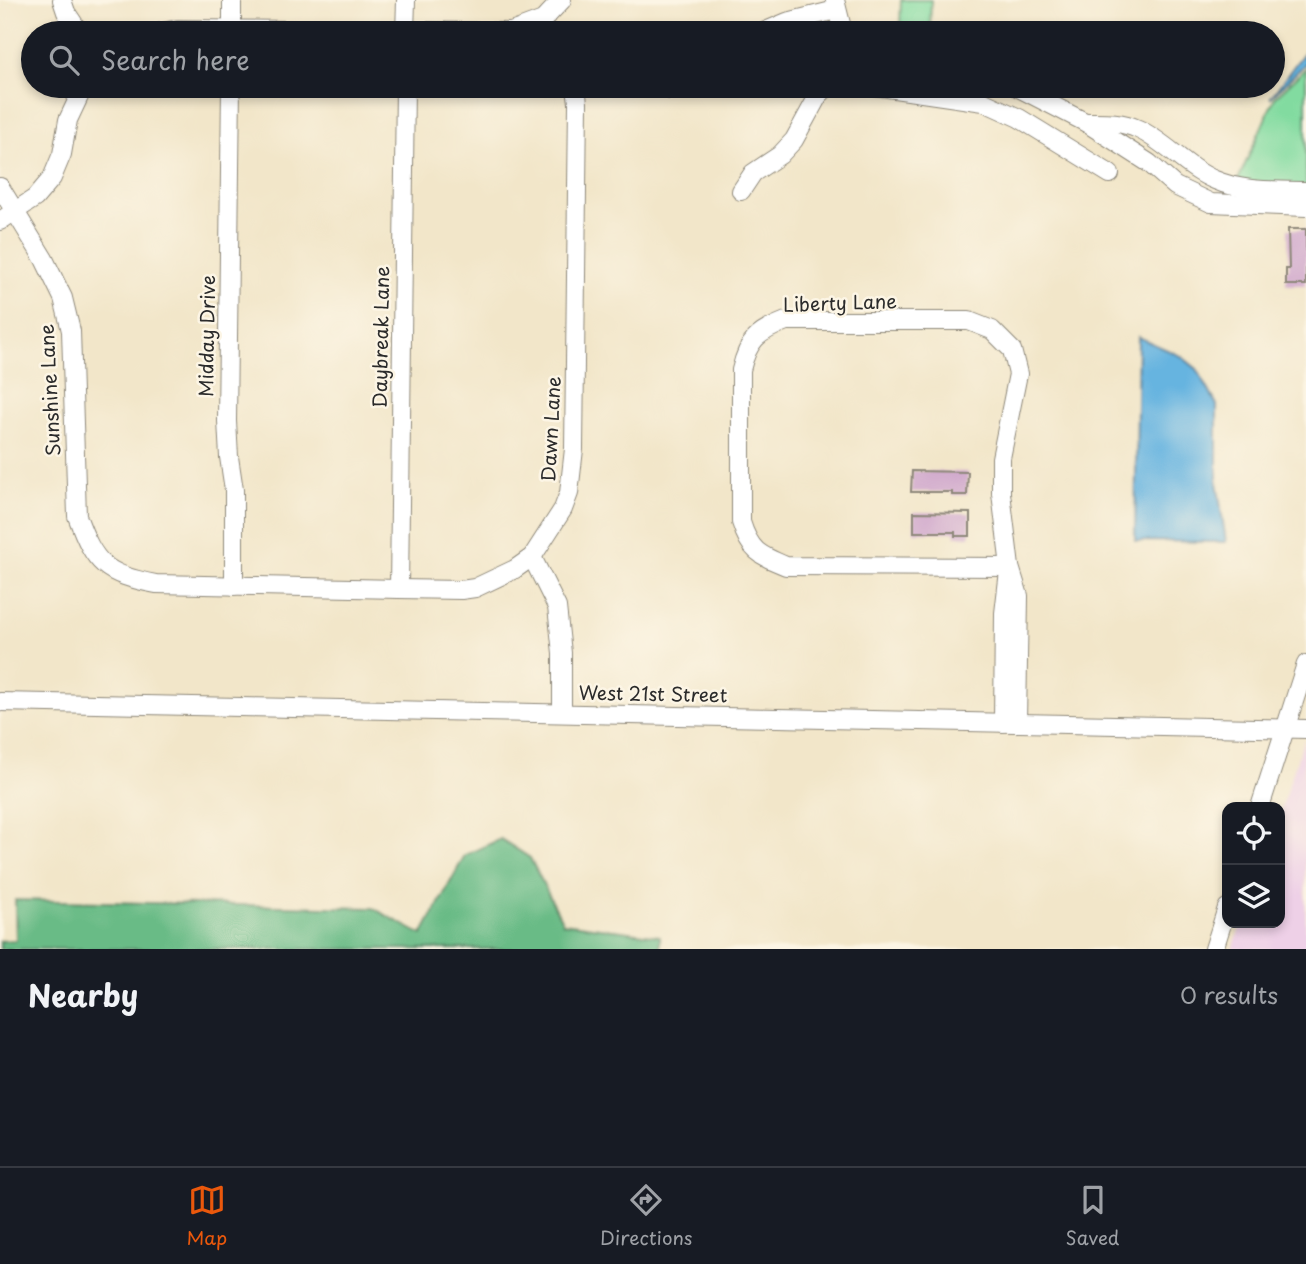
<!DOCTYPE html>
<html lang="en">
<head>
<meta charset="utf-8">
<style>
	:root { --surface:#171b24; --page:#242831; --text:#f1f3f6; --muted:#9ea1a6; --line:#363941; --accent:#ea580c }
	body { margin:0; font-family:"Playpen Sans",sans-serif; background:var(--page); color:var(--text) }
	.controls { position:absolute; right:21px; bottom:21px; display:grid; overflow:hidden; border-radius:14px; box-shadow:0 4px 10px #0003 }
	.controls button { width:63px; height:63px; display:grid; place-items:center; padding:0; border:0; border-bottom:2px solid var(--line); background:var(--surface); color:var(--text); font:35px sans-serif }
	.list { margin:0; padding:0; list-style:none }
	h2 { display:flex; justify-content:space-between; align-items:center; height:91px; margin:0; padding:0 28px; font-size:30px }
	h2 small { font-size:23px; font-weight:400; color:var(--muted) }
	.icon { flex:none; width:38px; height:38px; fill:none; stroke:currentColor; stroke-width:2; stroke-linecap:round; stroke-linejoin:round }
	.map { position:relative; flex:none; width:1306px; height:949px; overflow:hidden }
	.search { position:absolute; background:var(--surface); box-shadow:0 4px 10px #0003; left:21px; right:21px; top:21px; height:77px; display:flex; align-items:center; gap:18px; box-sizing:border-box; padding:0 24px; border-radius:38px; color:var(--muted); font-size:26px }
	.sheet { height:217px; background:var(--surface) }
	nav { display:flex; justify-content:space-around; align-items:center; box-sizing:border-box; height:98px; border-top:2px solid var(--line); background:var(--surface); font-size:19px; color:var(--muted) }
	nav a { display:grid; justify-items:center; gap:4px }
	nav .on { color:var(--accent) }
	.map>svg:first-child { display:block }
</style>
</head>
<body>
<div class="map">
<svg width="1306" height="949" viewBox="0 0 1306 949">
	<rect width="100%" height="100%" fill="#fcf5e5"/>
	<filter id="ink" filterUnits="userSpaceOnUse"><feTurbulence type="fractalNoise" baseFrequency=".0143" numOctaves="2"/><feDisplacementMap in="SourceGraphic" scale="14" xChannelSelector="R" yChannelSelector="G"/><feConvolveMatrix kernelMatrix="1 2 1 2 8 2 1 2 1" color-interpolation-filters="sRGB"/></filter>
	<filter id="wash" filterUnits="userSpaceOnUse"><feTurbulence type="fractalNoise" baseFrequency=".00686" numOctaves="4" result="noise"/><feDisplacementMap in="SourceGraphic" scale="28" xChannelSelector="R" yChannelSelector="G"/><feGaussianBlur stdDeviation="1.57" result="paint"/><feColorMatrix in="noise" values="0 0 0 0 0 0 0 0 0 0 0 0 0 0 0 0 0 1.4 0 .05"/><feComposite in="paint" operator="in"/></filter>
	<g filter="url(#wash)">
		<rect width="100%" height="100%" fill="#f2e6c9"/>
		<polygon fill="#eed0e7" points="1304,739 1306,949 1233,949 1242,923 1280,923 1280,811"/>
		<g fill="#82dba0" stroke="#568366" stroke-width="2">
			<polygon points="901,0 931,0 930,28 900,29"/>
			<polygon points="1306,68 1306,201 1230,198 1275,97"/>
		</g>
		<polygon fill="#69bb86" stroke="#4a7358" stroke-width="2" points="501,839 530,858 563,923 660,936 660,949 0,949 0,941 16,940 15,900 373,908 422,935 465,855"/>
		<g fill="#66b4e0" stroke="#487086" stroke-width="2">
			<polygon points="1306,50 1306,63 1270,98"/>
			<polygon points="1138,337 1181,356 1197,369 1217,405 1217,482 1226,542 1135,541"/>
		</g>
		<g id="blocks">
			<g fill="#d0a8cc">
				<polygon points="1288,229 1306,229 1306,285 1286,285 1286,269 1289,269"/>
				<polygon points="912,471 968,472 967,495 952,495 952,492 911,492"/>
				<polygon points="914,512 970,513 970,536 955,536 955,532 914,532"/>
			</g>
		</g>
	</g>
	<g filter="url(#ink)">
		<use href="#blocks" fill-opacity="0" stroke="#8e887a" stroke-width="2"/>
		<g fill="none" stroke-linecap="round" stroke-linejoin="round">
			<defs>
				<g id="minor">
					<polyline points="62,0 66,12 80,33"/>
					<polyline points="835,0 842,28 846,33"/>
					<polyline points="158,33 177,29 511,32 543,20 562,0"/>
					<polyline points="232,33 232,0"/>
					<polyline points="405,33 406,0"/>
					<polyline points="761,33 787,22 836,10"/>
					<polyline points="231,86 227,421 229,457 234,490 234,586"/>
					<polyline points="874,86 984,102 1019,118 1110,174"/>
					<polyline points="1015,86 1085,122 1149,163 1175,186 1211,203 1306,207"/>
					<polyline points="671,90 689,86"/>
					<path d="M 1085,122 C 1103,122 1121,121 1138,129 C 1166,142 1186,168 1215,180 C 1242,192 1277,190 1306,191"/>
					<path d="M 0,187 L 44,259 L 63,298 L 71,331 L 77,516 C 95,565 105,574 156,584 L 399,589 L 461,590 L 475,588 L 515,569 L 532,557 L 563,509 L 569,493 L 574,449 L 578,103 L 576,86"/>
					<polyline points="741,191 753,173 780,155 794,140 818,96 828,86"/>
					<polyline points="0,221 35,198 52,178 62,154 68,120 84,86"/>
					<path d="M 786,321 L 969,321 L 992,330 L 1012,350 L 1018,374 L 1001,458 L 1001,493 L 1010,567 L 786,566 C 759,555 750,551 741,522 L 741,370 C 748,340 758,332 786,321 Z"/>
					<polyline points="532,557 557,607 562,653 562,713"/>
					<polyline points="1010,567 1019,596 1017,723"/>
					<polyline points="399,589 405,86"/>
					<polyline points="0,702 1306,729"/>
					<polyline points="1003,723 1004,613 1009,571"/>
					<polyline points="1260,807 1306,664"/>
					<polyline points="1214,949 1227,908"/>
				</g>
			</defs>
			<use href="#minor" stroke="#8e887a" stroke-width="20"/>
			<use href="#minor" stroke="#fff" stroke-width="18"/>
		</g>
	</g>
	<g text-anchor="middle" stroke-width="5" stroke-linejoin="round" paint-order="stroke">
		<g font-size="19" fill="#2b2b2b" stroke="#fcf5e5">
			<text transform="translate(840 303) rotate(-2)" y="7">Liberty Lane</text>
			<text transform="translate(207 336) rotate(-89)" y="7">Midday Drive</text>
			<text transform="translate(381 337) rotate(-89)" y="7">Daybreak Lane</text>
			<text transform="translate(50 390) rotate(-93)" y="7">Sunshine Lane</text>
			<text transform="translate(551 429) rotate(-87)" y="7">Dawn Lane</text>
			<text transform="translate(653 694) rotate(1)" y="7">West 21st Street</text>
		</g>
	</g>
</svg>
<div class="controls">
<button><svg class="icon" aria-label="locate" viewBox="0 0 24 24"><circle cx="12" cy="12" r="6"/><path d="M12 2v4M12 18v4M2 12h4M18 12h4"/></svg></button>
<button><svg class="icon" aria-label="layers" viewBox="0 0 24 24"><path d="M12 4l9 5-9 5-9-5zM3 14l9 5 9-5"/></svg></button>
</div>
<div class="search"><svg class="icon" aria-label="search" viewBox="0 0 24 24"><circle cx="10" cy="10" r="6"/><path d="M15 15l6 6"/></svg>Search here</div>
</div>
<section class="sheet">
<h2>Nearby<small>0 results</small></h2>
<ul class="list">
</ul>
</section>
<nav>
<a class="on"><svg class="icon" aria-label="map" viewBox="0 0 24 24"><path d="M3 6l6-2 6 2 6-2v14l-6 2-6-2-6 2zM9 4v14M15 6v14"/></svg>Map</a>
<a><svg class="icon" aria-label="directions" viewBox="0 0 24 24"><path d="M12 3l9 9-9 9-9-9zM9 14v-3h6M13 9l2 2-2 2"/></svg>Directions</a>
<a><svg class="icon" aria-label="saved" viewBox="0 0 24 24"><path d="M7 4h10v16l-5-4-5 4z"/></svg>Saved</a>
</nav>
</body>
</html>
